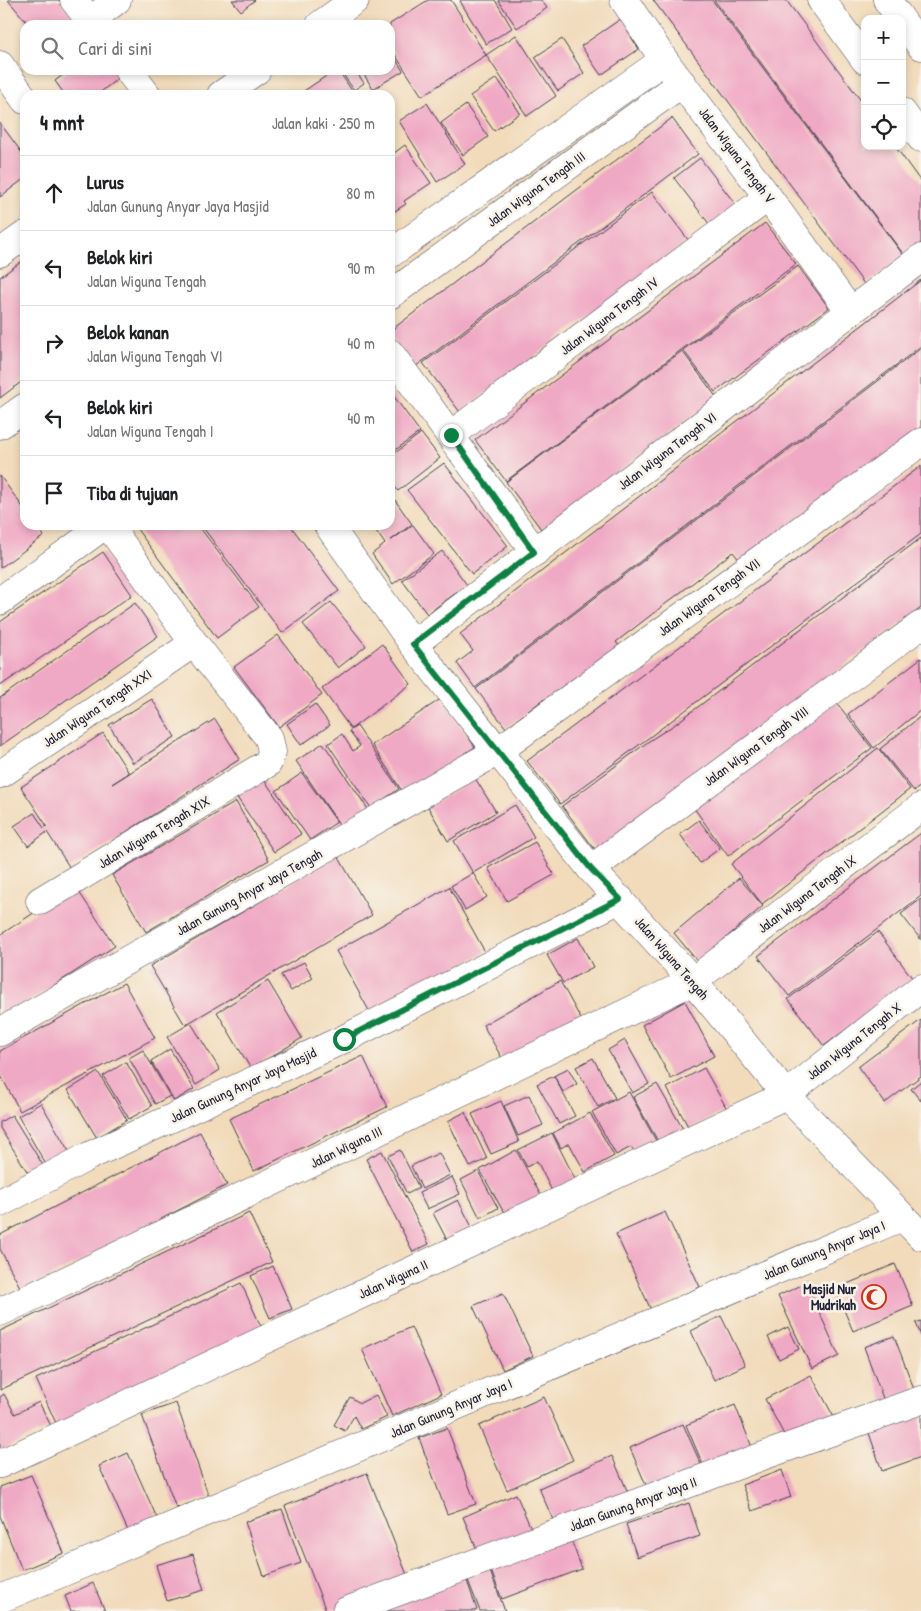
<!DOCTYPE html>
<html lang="id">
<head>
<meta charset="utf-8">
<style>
	:root { --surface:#fff; --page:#f2f2f2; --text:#202124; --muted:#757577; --line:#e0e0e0 }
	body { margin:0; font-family:"Patrick Hand",sans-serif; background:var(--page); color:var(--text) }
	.controls { position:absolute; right:15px; top:15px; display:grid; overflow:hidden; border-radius:10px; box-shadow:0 2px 8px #0003 }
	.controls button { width:45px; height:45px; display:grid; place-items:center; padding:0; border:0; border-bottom:1px solid var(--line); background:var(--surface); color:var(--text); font:25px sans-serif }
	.stop { position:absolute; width:15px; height:15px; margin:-11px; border:4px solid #0b8043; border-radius:50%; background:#fff }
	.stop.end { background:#0b8043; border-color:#fff; box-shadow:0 1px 5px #0008 }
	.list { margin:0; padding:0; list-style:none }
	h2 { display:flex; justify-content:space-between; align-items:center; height:65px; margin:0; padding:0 20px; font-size:21px }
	h2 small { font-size:16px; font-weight:400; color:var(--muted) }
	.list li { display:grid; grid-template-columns:32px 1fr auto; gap:15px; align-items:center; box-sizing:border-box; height:75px; padding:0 20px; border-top:1px solid var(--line) }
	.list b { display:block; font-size:19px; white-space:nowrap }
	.list p { margin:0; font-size:16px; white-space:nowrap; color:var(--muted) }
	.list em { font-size:16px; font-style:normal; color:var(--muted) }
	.icon { flex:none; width:28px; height:28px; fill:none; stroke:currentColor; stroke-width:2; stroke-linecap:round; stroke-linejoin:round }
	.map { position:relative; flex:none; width:921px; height:1611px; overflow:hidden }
	.search { position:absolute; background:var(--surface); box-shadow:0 2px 8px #0003; left:20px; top:20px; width:375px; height:55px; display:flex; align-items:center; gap:12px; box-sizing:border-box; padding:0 18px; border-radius:15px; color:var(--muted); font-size:19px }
	.panel { position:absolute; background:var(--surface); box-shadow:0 2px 8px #0003; left:20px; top:90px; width:375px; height:440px; border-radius:15px }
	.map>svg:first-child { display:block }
</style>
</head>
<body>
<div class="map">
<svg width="921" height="1611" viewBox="0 0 921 1611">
	<rect width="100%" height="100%" fill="#f7f3e8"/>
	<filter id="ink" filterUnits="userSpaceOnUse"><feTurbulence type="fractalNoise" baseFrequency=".02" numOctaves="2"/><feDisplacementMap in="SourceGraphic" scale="10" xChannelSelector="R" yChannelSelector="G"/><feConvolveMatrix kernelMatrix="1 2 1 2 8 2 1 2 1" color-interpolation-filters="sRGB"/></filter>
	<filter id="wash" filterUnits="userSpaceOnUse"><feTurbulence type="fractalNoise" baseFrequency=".0096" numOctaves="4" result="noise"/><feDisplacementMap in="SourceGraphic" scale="20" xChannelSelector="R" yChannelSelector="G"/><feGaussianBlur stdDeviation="1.12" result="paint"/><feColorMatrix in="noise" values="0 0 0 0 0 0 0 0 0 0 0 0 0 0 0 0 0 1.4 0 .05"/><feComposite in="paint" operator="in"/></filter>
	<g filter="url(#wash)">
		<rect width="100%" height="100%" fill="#f2dbbb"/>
		<g id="blocks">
			<g fill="#f0a9c4">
				<polygon points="8,0 59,0 77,22 73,25 29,25"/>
				<polygon points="232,0 255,0 241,11"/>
				<polygon points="428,0 451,0 486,55 422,96 390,47 390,24"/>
				<polygon points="461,0 495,0 512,28 486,44 460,1"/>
				<polygon points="498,0 541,0 547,8 517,28"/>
				<polygon points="653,0 712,0 904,256 865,285"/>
				<polygon points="714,0 786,0 865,106 865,146 895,146 921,182 921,243 904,255"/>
				<polygon points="628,14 639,31 631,37 639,49 601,75 581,46"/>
				<polygon points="516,35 556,96 527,116 486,55"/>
				<polygon points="562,39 584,73 558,91 535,57"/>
				<polygon points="390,50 403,71 373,89 361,70 390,70"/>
				<polygon points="69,70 118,70 122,75 97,95 65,95 55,81"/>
				<polygon points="335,70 338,70 355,95 298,95"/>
				<polygon points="340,70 355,70 364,83 354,90"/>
				<polygon points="497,78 520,113 494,131 470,96"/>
				<polygon points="427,103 465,164 437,182 399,121"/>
				<polygon points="466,105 488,137 463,155 441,123"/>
				<polygon points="672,118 698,154 415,367 390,334 390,331"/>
				<polygon points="0,123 25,157 25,178 0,197"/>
				<polygon points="405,145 431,183 404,201 406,204 390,214 390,156"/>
				<polygon points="700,158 736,205 710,225 674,178"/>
				<polygon points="652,192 689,241 460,412 423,363"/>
				<polygon points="765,223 796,264 506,481 475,440"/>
				<polygon points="25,259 25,379 0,398 0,277"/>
				<polygon points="798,266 829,308 715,392 683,350"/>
				<polygon points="921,280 921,346 475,688 457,663 473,651 460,634"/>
				<polygon points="921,348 921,430 744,566 733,552 616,642 624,652 551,708 544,699 506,728 476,689"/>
				<polygon points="682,351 717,398 541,529 506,482"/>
				<polygon points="390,391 420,432 390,454"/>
				<polygon points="421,433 440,458 398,491 390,480 390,457"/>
				<polygon points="444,463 508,546 472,574 407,490"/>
				<polygon points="921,466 921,534 560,804 527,761"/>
				<polygon points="0,476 25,510 25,525 36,525 44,536 0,568"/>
				<polygon points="392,496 412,524 390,541 413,525 434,554 393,584 372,554 385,544 372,525 390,525 390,497"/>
				<polygon points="134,525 198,525 259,607 217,638"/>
				<polygon points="201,525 290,525 339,591 282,633"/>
				<polygon points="921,538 921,608 597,852 562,806 649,741 674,725"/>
				<polygon points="442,551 467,585 427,614 402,580"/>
				<polygon points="103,552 132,595 0,686 0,622"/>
				<polygon points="331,602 366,646 338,668 303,624"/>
				<polygon points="135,603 158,636 0,746 0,698"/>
				<polygon points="278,635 322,695 279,727 234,667"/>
				<polygon points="382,644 411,684 351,729 322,689"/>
				<polygon points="921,658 921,710 874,748 848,714"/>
				<polygon points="442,698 475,747 404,794 372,745"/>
				<polygon points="152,699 175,737 133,763 109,725"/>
				<polygon points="836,702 872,748 728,856 694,808"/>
				<polygon points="315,704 330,725 301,745 287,724"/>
				<polygon points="921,716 921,786 914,791 880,749"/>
				<polygon points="215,719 240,759 70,868 47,832 28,846 14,826 34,813 44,828 47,826 21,787 103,733 129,773 112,784"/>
				<polygon points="357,726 399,789 371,808 328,744 342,734 353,751 360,746 349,731"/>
				<polygon points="323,743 368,809 341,827 296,761"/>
				<polygon points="878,748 910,789 762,904 731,864"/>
				<polygon points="302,773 337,822 310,840 276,791"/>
				<polygon points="263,778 301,834 274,852 236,796"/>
				<polygon points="475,778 496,812 448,841 428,807"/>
				<polygon points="236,802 269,860 146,932 112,875"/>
				<polygon points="515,805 534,837 473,873 454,841"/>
				<polygon points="699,820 720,848 700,863 680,834"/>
				<polygon points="921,833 921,896 789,996 758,956"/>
				<polygon points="535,842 554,875 507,901 488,868"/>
				<polygon points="338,856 372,915 185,1025 150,966"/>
				<polygon points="473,873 487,897 465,910 451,886"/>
				<polygon points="739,878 763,906 698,962 674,933"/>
				<polygon points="75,886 115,946 0,1020 0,935"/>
				<polygon points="449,887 485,952 372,1016 336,951"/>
				<polygon points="921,899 921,940 901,914"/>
				<polygon points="878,932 913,979 824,1046 788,999"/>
				<polygon points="578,938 593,967 563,983 547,955"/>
				<polygon points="304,962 313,978 291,991 281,975"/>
				<polygon points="268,981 302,1038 251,1069 217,1012"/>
				<polygon points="560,981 582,1021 506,1065 483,1025"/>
				<polygon points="124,983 155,1038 20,1111 0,1074 0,1051"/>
				<polygon points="685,1001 714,1056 671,1079 642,1025"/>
				<polygon points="921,1020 921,1076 885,1103 858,1067"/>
				<polygon points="191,1023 220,1070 196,1085 167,1037"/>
				<polygon points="625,1040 649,1084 632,1093 608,1050"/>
				<polygon points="170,1049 194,1089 174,1101 151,1061"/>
				<polygon points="143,1050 170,1096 155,1104 129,1058"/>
				<polygon points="363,1056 387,1107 254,1171 229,1119"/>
				<polygon points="593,1058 615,1098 598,1107 576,1067"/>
				<polygon points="126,1062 152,1106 129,1119 103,1076"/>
				<polygon points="568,1068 577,1084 563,1092 554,1076"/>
				<polygon points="704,1068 727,1109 690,1130 667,1088"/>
				<polygon points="98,1072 127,1120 97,1138 68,1090"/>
				<polygon points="554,1076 575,1116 559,1124 537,1084"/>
				<polygon points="921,1081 921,1101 911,1089"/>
				<polygon points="657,1084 683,1129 659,1143 633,1097"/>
				<polygon points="629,1092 659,1146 638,1158 631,1147 616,1155 592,1112"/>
				<polygon points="529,1095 543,1125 518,1136 504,1106"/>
				<polygon points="501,1101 519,1142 491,1154 472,1114"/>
				<polygon points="41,1103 71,1155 48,1168 18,1116"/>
				<polygon points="465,1112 487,1159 470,1167 448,1121"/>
				<polygon points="590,1113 614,1156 585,1172 569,1143 561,1148 553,1133"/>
				<polygon points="12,1115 44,1167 30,1176 0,1128 0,1122"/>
				<polygon points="200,1132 227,1185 22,1291 0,1249 0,1235"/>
				<polygon points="552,1133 575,1179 552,1191 537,1161 527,1167 518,1150"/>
				<polygon points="400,1150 419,1188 407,1194 388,1156"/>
				<polygon points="516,1150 543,1199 507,1218 480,1170"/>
				<polygon points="382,1151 429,1244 413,1252 366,1159"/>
				<polygon points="439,1153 450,1175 422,1189 411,1166"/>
				<polygon points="478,1171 498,1208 480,1218 461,1180"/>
				<polygon points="452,1177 460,1194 427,1209 419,1193"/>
				<polygon points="458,1200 472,1227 447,1240 433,1213"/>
				<polygon points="665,1212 700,1287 651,1310 616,1234"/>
				<polygon points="249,1213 272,1262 0,1390 0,1331"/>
				<polygon points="895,1264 913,1306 853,1331 835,1289"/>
				<polygon points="273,1266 292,1309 270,1318 251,1276"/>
				<polygon points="241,1283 265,1335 60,1432 36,1379"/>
				<polygon points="806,1283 839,1356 812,1369 778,1296"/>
				<polygon points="503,1293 533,1356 503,1370 473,1306"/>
				<polygon points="721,1316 745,1365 714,1380 691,1331"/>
				<polygon points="921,1321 921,1336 916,1323"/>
				<polygon points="411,1327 441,1394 392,1416 362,1349"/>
				<polygon points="788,1327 799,1349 779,1359 768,1337"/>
				<polygon points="894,1336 914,1389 884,1401 864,1347"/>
				<polygon points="811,1375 835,1419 789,1444 765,1399"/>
				<polygon points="4,1394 15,1414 39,1402 51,1426 0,1451 0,1397"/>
				<polygon points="376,1395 387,1417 361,1429 354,1416 345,1431 334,1425 350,1397 360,1403"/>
				<polygon points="544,1397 573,1460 507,1490 479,1426"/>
				<polygon points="176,1403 209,1497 176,1508 142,1415"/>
				<polygon points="735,1405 754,1452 706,1472 686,1425"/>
				<polygon points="921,1412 921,1457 882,1471 868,1430"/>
				<polygon points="683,1424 703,1469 649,1492 630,1448"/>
				<polygon points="447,1428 476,1504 447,1514 419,1438"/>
				<polygon points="128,1453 157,1518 128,1531 99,1466"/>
				<polygon points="612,1456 630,1497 557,1529 539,1488"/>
				<polygon points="782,1470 791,1497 752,1511 742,1485"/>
				<polygon points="367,1473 409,1580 330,1611 326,1611 285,1506"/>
				<polygon points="31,1475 64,1553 22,1570 0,1516 0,1487"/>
				<polygon points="516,1494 533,1533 480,1556 463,1517"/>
				<polygon points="689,1503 700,1536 637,1557 626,1524"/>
				<polygon points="282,1509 301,1563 264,1576 245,1522"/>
				<polygon points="570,1537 582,1569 502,1599 490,1568"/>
				<polygon points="193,1554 204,1590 167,1601 156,1565"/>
				<polygon points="488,1566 505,1611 480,1611 466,1575"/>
				<polygon points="465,1575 477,1610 475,1611 367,1611"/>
				<polygon points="93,1583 105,1611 71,1611 65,1596"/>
			</g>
		</g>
	</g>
	<g filter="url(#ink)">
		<use href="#blocks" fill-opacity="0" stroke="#413e4e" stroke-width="1"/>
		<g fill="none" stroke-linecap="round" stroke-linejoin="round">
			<defs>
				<g id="street">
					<polyline points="74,0 93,25"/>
					<polyline points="624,0 664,60 768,197 850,311"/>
					<polyline points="821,0 865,60"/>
					<polyline points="887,0 901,19"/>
					<polyline points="90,21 117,0"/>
					<polyline points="902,21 921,46"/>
					<polyline points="320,25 355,0"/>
					<polyline points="0,65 25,100"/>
					<polyline points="128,70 147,95"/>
					<polyline points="221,95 257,70"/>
					<polyline points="902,112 921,138"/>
					<polyline points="0,253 25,235"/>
					<polyline points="390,254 664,60"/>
					<polyline points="390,295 682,83"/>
					<polyline points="390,353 535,552"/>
					<polyline points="0,425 25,407"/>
					<polyline points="451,435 768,197"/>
					<polyline points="328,525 413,644 591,869 693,981 786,1095 921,1236"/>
					<polyline points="0,601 105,525"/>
					<polyline points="413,644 921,258"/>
					<polyline points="1,774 194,643"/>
					<polyline points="591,869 921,625"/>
					<polyline points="40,901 268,763 272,752 269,738 194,643 108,525"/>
					<polyline points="0,1032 498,751 921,442"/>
					<polyline points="0,1203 89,1156 344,1039 620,899"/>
					<polyline points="0,1312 693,981 921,807"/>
					<polyline points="0,1464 786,1095 921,988"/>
					<polyline points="0,1599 902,1217"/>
					<polyline points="346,1611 763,1456 921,1400"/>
				</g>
			</defs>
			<use href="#street" stroke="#413e4e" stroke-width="29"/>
			<use href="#street" stroke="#fff" stroke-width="28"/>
		</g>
	</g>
	<g fill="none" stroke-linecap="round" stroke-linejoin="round" filter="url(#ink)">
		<polyline stroke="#0b8043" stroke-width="6" points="344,1039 620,899 591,869 413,644 534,552 451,435"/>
	</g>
	<defs>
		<symbol id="mosque-ring" viewBox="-11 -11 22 22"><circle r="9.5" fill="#f7f3e8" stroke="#c8321e" stroke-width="1.5"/><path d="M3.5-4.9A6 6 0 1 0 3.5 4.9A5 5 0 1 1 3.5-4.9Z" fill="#c8321e"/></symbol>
	</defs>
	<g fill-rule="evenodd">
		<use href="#mosque-ring" x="860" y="1283" width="28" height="28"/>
	</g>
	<g text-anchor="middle" stroke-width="5" stroke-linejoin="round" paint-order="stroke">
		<g font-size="14" fill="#22223b" stroke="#f7f3e8">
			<text transform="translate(737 155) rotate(53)" y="5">Jalan Wiguna Tengah V</text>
			<text transform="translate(536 189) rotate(-36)" y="5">Jalan Wiguna Tengah III</text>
			<text transform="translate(609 316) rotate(-37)" y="5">Jalan Wiguna Tengah IV</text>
			<text transform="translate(667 451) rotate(-37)" y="5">Jalan Wiguna Tengah VI</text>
			<text transform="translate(709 597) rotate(-36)" y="5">Jalan Wiguna Tengah VII</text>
			<text transform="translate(97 708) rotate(-34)" y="5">Jalan Wiguna Tengah XXI</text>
			<text transform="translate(756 746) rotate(-36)" y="5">Jalan Wiguna Tengah VIII</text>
			<text transform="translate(154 832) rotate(-31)" y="5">Jalan Wiguna Tengah XIX</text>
			<text transform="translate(249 892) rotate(-29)" y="5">Jalan Gunung Anyar Jaya Tengah</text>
			<text transform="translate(807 894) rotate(-37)" y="5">Jalan Wiguna Tengah IX</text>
			<text transform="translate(672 958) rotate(49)" y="5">Jalan Wiguna Tengah</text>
			<text transform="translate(854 1041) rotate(-38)" y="5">Jalan Wiguna Tengah X</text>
			<text transform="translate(243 1085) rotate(-25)" y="5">Jalan Gunung Anyar Jaya Masjid</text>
			<text transform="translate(346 1147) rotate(-26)" y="5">Jalan Wiguna III</text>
			<text transform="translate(824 1250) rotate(-23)" y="5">Jalan Gunung Anyar Jaya I</text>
			<text transform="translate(393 1279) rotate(-25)" y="5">Jalan Wiguna II</text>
			<text transform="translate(451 1408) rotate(-23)" y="5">Jalan Gunung Anyar Jaya I</text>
			<text transform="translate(633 1504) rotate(-20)" y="5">Jalan Gunung Anyar Jaya II</text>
		</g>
		<g font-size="14" font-weight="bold" fill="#22223b" stroke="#f7f3e8" text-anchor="end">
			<text x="856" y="1294">Masjid Nur<tspan x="856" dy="16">Mudrikah</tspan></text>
		</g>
	</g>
</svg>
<div class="controls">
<button>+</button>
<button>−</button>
<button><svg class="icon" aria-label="locate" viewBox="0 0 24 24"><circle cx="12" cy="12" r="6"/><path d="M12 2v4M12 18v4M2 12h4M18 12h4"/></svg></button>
</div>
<div class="stop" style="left:344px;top:1039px"></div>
<div class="stop end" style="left:451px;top:435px"></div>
<div class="search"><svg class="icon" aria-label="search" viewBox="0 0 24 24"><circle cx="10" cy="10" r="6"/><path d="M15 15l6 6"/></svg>Cari di sini</div>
<section class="panel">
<h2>4 mnt<small>Jalan kaki · 250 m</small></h2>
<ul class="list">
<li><svg class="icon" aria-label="ahead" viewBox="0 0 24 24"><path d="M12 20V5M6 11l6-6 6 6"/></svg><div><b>Lurus</b><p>Jalan Gunung Anyar Jaya Masjid</p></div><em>80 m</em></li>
<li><svg class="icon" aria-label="left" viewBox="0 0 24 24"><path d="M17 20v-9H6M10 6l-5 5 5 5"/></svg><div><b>Belok kiri</b><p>Jalan Wiguna Tengah</p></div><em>90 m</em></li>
<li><svg class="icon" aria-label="right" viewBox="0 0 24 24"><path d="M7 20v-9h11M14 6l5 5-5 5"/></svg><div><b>Belok kanan</b><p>Jalan Wiguna Tengah VI</p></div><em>40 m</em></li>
<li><svg class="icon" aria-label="left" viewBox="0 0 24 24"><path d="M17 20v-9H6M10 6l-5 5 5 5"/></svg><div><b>Belok kiri</b><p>Jalan Wiguna Tengah I</p></div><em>40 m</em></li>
<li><svg class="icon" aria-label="arrive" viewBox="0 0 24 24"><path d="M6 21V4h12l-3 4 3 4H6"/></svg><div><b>Tiba di tujuan</b></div></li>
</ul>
</section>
</div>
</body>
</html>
